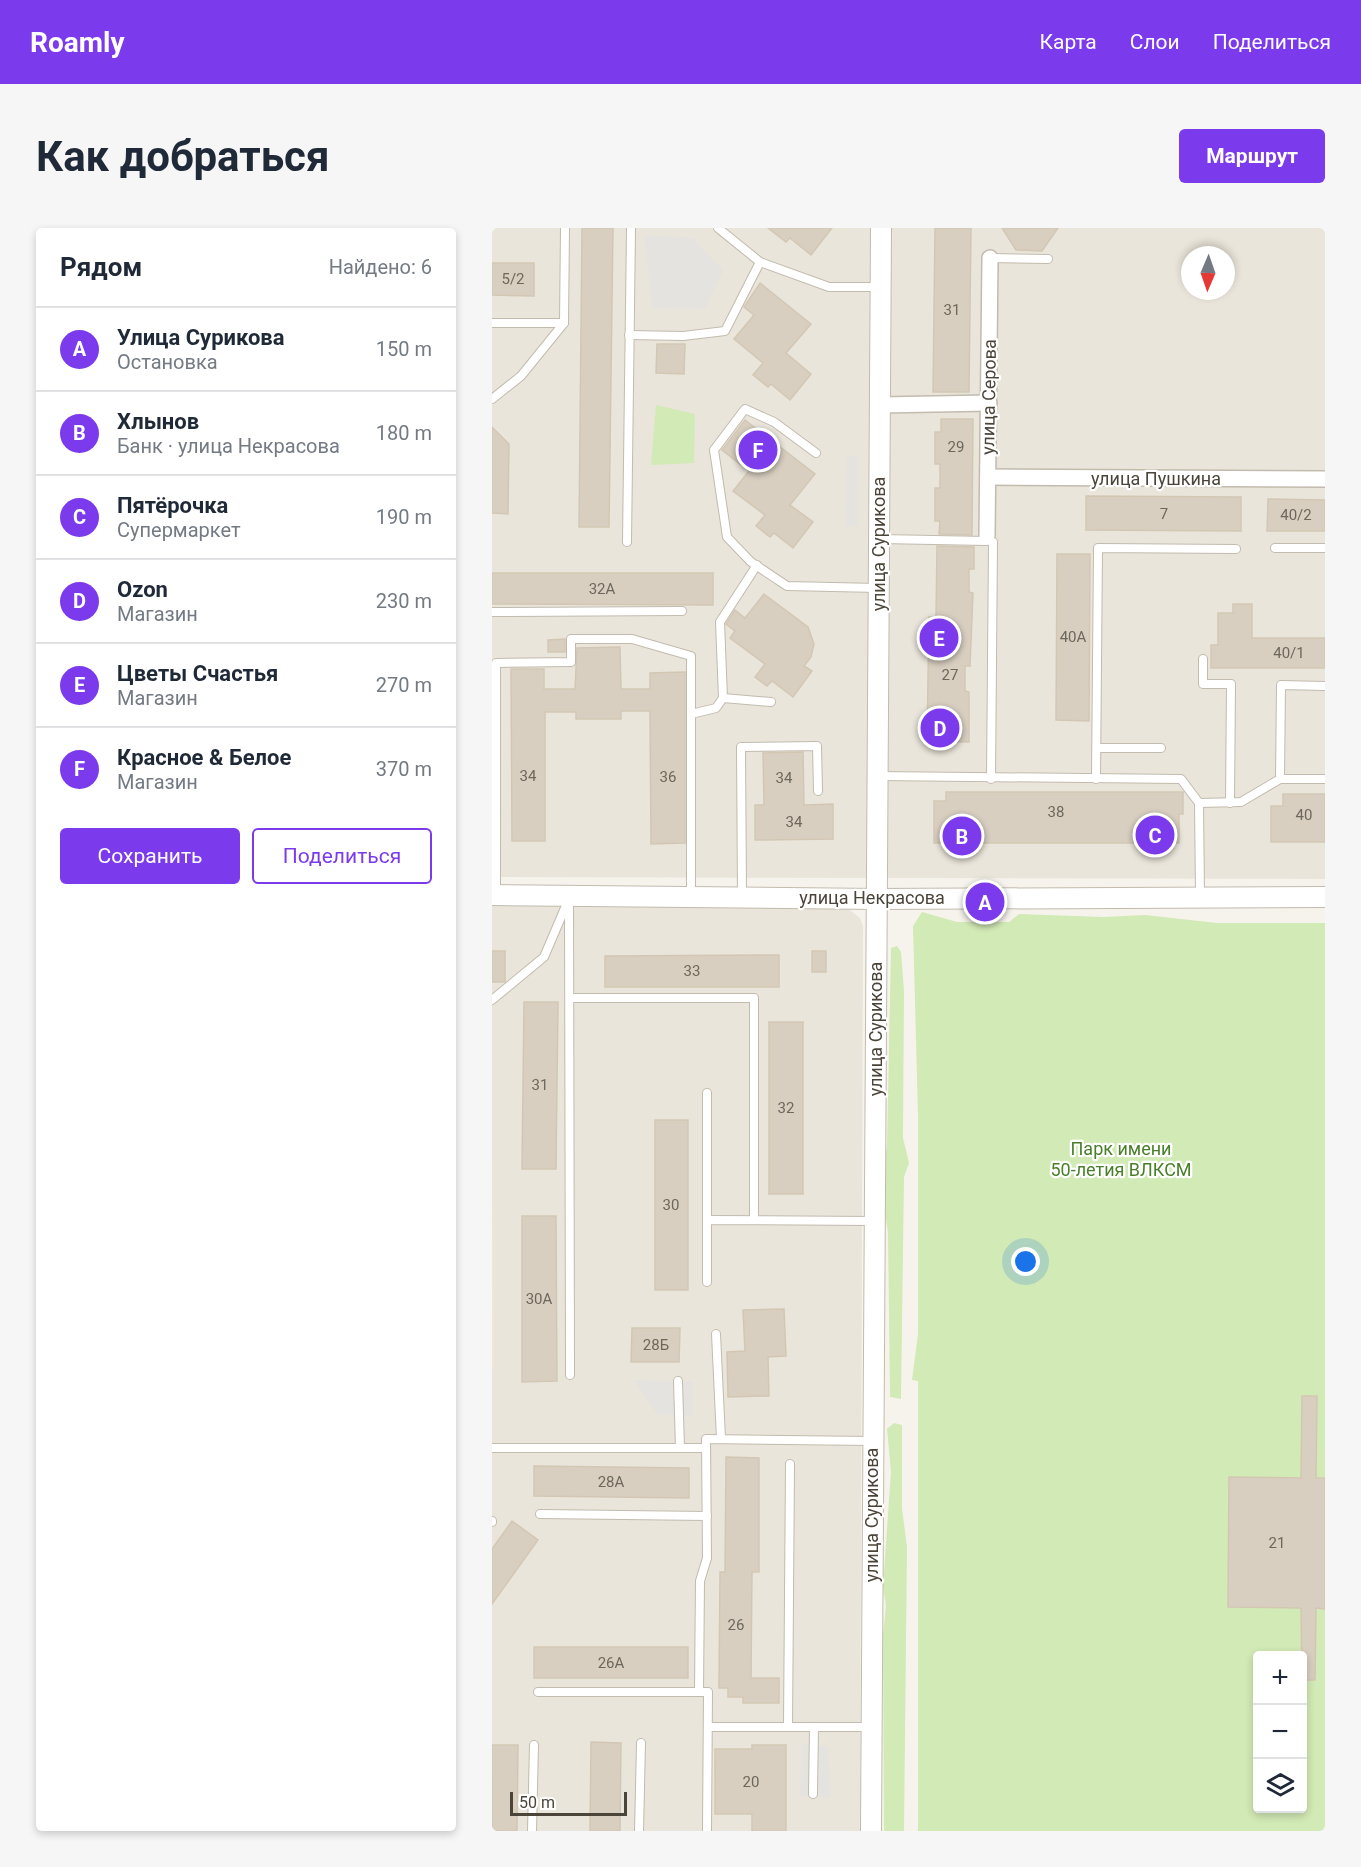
<!DOCTYPE html>
<html lang="ru">
<head>
<meta charset="utf-8">
<style>
	:root { --surface:#fff; --page:#f6f6f7; --text:#1f2937; --muted:#747a83; --line:#e0e1e3; --accent:#7c3aed }
	body { margin:0; font-family:Roboto,sans-serif; background:var(--page); color:var(--text) }
	.controls { position:absolute; right:18px; bottom:18px; display:grid; overflow:hidden; border-radius:6px; box-shadow:0 3px 9px #0003 }
	.controls button { width:54px; height:54px; display:grid; place-items:center; padding:0; border:0; border-bottom:2px solid var(--line); background:var(--surface); color:var(--text); font:30px sans-serif }
	.compass { position:absolute; left:689px; top:18px; width:54px; height:54px; border-radius:50%; background:var(--surface); box-shadow:0 3px 9px #0003; rotate:182deg }
	.scale { position:absolute; left:18px; bottom:15px; width:117px; box-sizing:border-box; padding-left:6px; border:3px solid #4b4439; border-top:0; font-size:16px; line-height:21px; white-space:nowrap; color:#4b4439; -webkit-text-stroke:4px #fff; paint-order:stroke }
	.you { position:absolute; left:534px; top:1034px; width:21px; height:21px; margin:-15px; border:4px solid #fff; border-radius:50%; background:#1a73e8; box-shadow:0 0 0 9px #1a73e833 }
	.badge { display:grid; place-items:center; width:39px; height:39px; border-radius:50%; background:var(--accent); color:#fff; font-size:20px; font-weight:700 }
	.pin { position:absolute; translate:-50% -50%; border:3px solid #fff; box-shadow:0 2px 6px #0006 }
	.list { margin:0; padding:0; list-style:none }
	h2 { display:flex; justify-content:space-between; align-items:center; height:78px; margin:0; padding:0 24px; font-size:26px }
	h2 small { font-size:20px; font-weight:400; color:var(--muted) }
	.list li { display:grid; grid-template-columns:39px 1fr auto; gap:18px; align-items:center; box-sizing:border-box; height:84px; padding:0 24px; border-top:2px solid var(--line) }
	.list b { display:block; font-size:22px; white-space:nowrap }
	.list p { margin:0; font-size:20px; white-space:nowrap; color:var(--muted) }
	.list em { font-size:20px; font-style:normal; color:var(--muted) }
	.actions { display:flex; gap:12px; padding:18px 24px }
	.actions a { flex:1; padding:14px 0; border:2px solid var(--accent); border-radius:6px; text-align:center; font-size:21px; color:var(--accent) }
	.actions .main { background:var(--accent); color:#fff }
	.icon { flex:none; width:33px; height:33px; fill:none; stroke:currentColor; stroke-width:2; stroke-linecap:round; stroke-linejoin:round }
	.map { position:relative; flex:none; width:833px; height:1603px; overflow:hidden; border-radius:6px }
	header { display:flex; align-items:center; gap:36px; box-sizing:border-box; height:84px; padding:0 30px; background:var(--accent); color:#fff }
	header strong { font-size:28px }
	nav { display:flex; gap:33px; margin-inline-start:auto; font-size:21px }
	.intro { display:flex; align-items:center; justify-content:space-between; box-sizing:border-box; height:144px; padding:0 36px }
	h1 { margin:0; font-size:42px }
	.button { padding:15px 27px; border-radius:6px; background:var(--accent); color:#fff; font-size:21px; font-weight:700 }
	main { display:flex; gap:36px; padding:0 36px }
	aside { flex:1; background:var(--surface); border-radius:6px; box-shadow:0 3px 9px #0003 }
	.map>svg:first-child { display:block }
</style>
</head>
<body>
<header>
<strong>Roamly</strong>
<nav><a>Карта</a><a>Слои</a><a>Поделиться</a></nav>
</header>
<div class="intro"><h1>Как добраться</h1><a class="button">Маршрут</a></div>
<main>
<aside>
<h2>Рядом<small>Найдено: 6</small></h2>
<ul class="list">
<li><span class="badge">A</span><div><b>Улица Сурикова</b><p>Остановка</p></div><em>150 m</em></li>
<li><span class="badge">B</span><div><b>Хлынов</b><p>Банк · улица Некрасова</p></div><em>180 m</em></li>
<li><span class="badge">C</span><div><b>Пятёрочка</b><p>Супермаркет</p></div><em>190 m</em></li>
<li><span class="badge">D</span><div><b>Ozon</b><p>Магазин</p></div><em>230 m</em></li>
<li><span class="badge">E</span><div><b>Цветы Счастья</b><p>Магазин</p></div><em>270 m</em></li>
<li><span class="badge">F</span><div><b>Красное &amp; Белое</b><p>Магазин</p></div><em>370 m</em></li>
</ul>
<div class="actions"><a class="main">Сохранить</a><a>Поделиться</a></div>
</aside>
<div class="map">
<svg width="833" height="1603" viewBox="0 0 833 1603">
	<rect width="100%" height="100%" fill="#f6f3ec"/>
	<g fill="#eae5da" fill-rule="evenodd">
		<path d="M 0,0 L 833,0 L 833,651 L 0,649 ZM 698,27 L 734,27 L 734,63 L 698,63 Z"/>
		<polygon points="0,675 354,679 368,690 371,698 368,1603 0,1603"/>
	</g>
	<polygon fill="#efe8d6" points="0,919 2,1140 0,1141"/>
	<g fill="#d2eab5" fill-rule="evenodd">
		<polygon points="164,177 203,186 202,235 159,237"/>
		<path d="M 430,684 L 465,694 L 517,694 L 527,686 L 611,689 L 653,687 L 725,695 L 833,695 L 833,1603 L 426,1603 L 426,1153 L 420,1152 L 426,1106 L 426,887 L 421,698 ZM 766,1428 L 810,1428 L 810,1580 L 766,1580 Z"/>
		<polygon points="405,718 409,724 412,763 411,910 417,935 412,949 409,1171 398,1169 396,1005 388,950 395,919 399,720"/>
		<polygon points="402,1195 410,1197 410,1280 415,1319 412,1603 392,1603 391,1407 394,1378 391,1358 399,1244 395,1201"/>
	</g>
	<g fill="#e5e3e0">
		<polygon points="152,7 201,10 231,43 213,81 160,80"/>
		<polygon points="355,228 366,228 365,298 354,298"/>
		<polygon points="142,1152 201,1154 201,1188 166,1187"/>
		<polygon points="309,1516 336,1518 339,1569 308,1568"/>
	</g>
	<g fill="#d8cfc1" stroke="#d3c7b4" stroke-width="1.5">
		<polygon points="90,0 121,0 117,299 87,299"/>
		<polygon points="276,0 340,0 319,27 298,10 294,14"/>
		<polygon points="443,0 479,0 477,164 441,164"/>
		<polygon points="510,0 566,0 550,23 524,22"/>
		<polygon points="0,35 42,35 42,68 0,67"/>
		<polygon points="268,55 319,96 294,125 319,146 298,172 279,156 276,159 261,147 271,135 242,111 262,87 252,79"/>
		<polygon points="165,116 193,116 192,146 164,145"/>
		<polygon points="449,191 481,191 480,307 447,306 448,293 443,293 443,260 448,260 448,236 443,236 443,204 449,204"/>
		<polygon points="253,192 323,246 298,277 321,294 301,320 282,305 278,309 264,298 273,287 241,263 257,243 230,222"/>
		<polygon points="0,199 17,216 16,286 0,285"/>
		<polygon points="594,268 749,269 749,303 594,302"/>
		<polygon points="776,271 833,272 833,303 775,303"/>
		<polygon points="445,318 482,319 482,341 477,341 477,364 481,365 478,438 473,438 473,463 477,464 477,514 435,513 437,389 444,389"/>
		<polygon points="565,326 598,326 597,493 564,492"/>
		<polygon points="0,345 221,345 221,377 0,376"/>
		<polygon points="272,366 316,399 322,416 319,429 312,438 320,443 301,469 280,453 275,458 263,449 273,436 238,410 243,403 234,396 243,382 253,390"/>
		<polygon points="741,376 760,376 760,410 833,410 833,440 719,440 719,417 726,417 726,385 741,385"/>
		<polygon points="73,411 73,424 56,424 56,412"/>
		<polygon points="128,419 129,461 158,461 158,445 193,444 193,615 159,616 158,483 129,483 129,491 84,491 84,484 53,484 53,613 20,613 19,441 52,441 52,461 83,461 85,420"/>
		<polygon points="311,524 312,577 341,576 341,611 263,612 263,577 272,577 271,525"/>
		<polygon points="454,564 691,564 691,586 687,586 687,615 442,615 442,573 454,573"/>
		<polygon points="791,566 833,566 833,614 779,614 779,578 791,578"/>
		<rect x="0" y="723" width="13" height="31"/>
		<rect x="320" y="723" width="14" height="21"/>
		<polygon points="287,727 287,759 113,759 113,728"/>
		<polygon points="32,774 66,774 64,941 30,941"/>
		<rect x="277" y="794" width="34" height="172"/>
		<rect x="163" y="892" width="33" height="170"/>
		<polygon points="30,988 64,988 65,1153 30,1154"/>
		<polygon points="292,1081 294,1128 276,1129 277,1168 236,1169 235,1124 253,1123 251,1082"/>
		<polygon points="140,1100 188,1100 187,1134 139,1134"/>
		<polygon points="810,1168 825,1168 824,1250 833,1250 833,1381 824,1380 823,1452 810,1452 809,1380 736,1379 737,1249 809,1250"/>
		<polygon points="234,1229 267,1230 267,1344 260,1344 259,1450 287,1450 287,1475 251,1475 251,1469 236,1469 236,1460 227,1460 228,1344 233,1344"/>
		<polygon points="42,1238 197,1240 197,1270 42,1268"/>
		<polygon points="20,1293 46,1312 0,1376 0,1321"/>
		<rect x="42" y="1419" width="154" height="31"/>
		<polygon points="99,1514 129,1515 128,1603 98,1603"/>
		<polygon points="0,1517 26,1517 25,1603 0,1603"/>
		<polygon points="260,1517 294,1517 294,1603 260,1603 260,1586 223,1586 223,1521 260,1521"/>
	</g>
	<g fill="none" stroke-linecap="round" stroke-linejoin="round">
		<defs>
			<g id="service">
				<polyline points="226,0 268,34 337,59 387,59"/>
				<polyline points="498,30 556,31"/>
				<polyline points="0,95 72,95"/>
				<polyline points="137,107 191,108 233,103 268,34"/>
				<polyline points="0,171 29,148 72,95 73,0"/>
				<polyline points="324,225 282,194 253,181 222,222 235,309 259,334 295,358 386,360"/>
				<polyline points="388,311 495,313"/>
				<polyline points="135,314 139,0"/>
				<polyline points="783,320 833,320"/>
				<polyline points="0,384 190,383"/>
				<polyline points="711,431 711,456 739,456 738,575"/>
				<polyline points="231,470 279,474"/>
				<polyline points="199,486 224,480 231,470 228,394 265,337"/>
				<polyline points="605,520 669,520"/>
				<polyline points="386,548 689,551 707,575 708,668"/>
				<polyline points="499,551 501,314"/>
				<polyline points="604,551 606,320 744,321"/>
				<polyline points="788,551 789,457 833,458"/>
				<polyline points="707,575 749,574 788,551 833,551"/>
				<polyline points="4,666 4,435 79,434 79,411 140,411 199,428 199,669"/>
				<polyline points="250,668 249,519 325,518 326,563"/>
				<polyline points="77,669 78,1147"/>
				<polyline points="78,770 262,770 262,992"/>
				<polyline points="0,772 52,729 76,673"/>
				<polyline points="215,865 215,992"/>
				<polyline points="215,1054 215,992 381,993"/>
				<polyline points="224,1106 229,1211"/>
				<polyline points="186,1153 188,1220"/>
				<polyline points="0,1220 214,1220"/>
				<polyline points="48,1286 215,1288"/>
				<polyline points="0,1294 0,1293"/>
				<polyline points="46,1464 216,1464 215,1603"/>
				<polyline points="207,1464 208,1353 215,1330 214,1211 380,1213"/>
				<polyline points="216,1499 378,1499"/>
				<polyline points="296,1499 298,1236"/>
				<polyline points="321,1566 322,1499"/>
				<polyline points="40,1603 42,1517"/>
				<polyline points="147,1603 149,1515"/>
			</g>
			<g id="minor">
				<polyline points="388,177 497,175"/>
				<polyline points="496,249 833,251"/>
				<polyline points="495,308 498,30"/>
			</g>
			<g id="tertiary">
				<polyline points="0,667 385,671 833,669"/>
				<polyline points="379,1603 389,0"/>
			</g>
		</defs>
		<use href="#service" stroke="#c2bbae" stroke-width="10"/>
		<use href="#minor" stroke="#c2bbae" stroke-width="18"/>
		<use href="#tertiary" stroke="#c2bbae" stroke-width="22"/>
		<use href="#service" stroke="#fff" stroke-width="8"/>
		<use href="#minor" stroke="#fff" stroke-width="15"/>
		<use href="#tertiary" stroke="#fff" stroke-width="20"/>
	</g>
	<g text-anchor="middle" stroke-width="4.5" stroke-linejoin="round" paint-order="stroke">
		<g font-size="15" fill="#6e675b">
			<text x="21" y="56">5/2</text>
			<text x="460" y="87">31</text>
			<text x="464" y="224">29</text>
			<text x="672" y="291">7</text>
			<text x="804" y="292">40/2</text>
			<text x="110" y="366">32А</text>
			<text x="581" y="414">40А</text>
			<text x="797" y="430">40/1</text>
			<text x="458" y="452">27</text>
			<text x="36" y="553">34</text>
			<text x="176" y="554">36</text>
			<text x="292" y="555">34</text>
			<text x="564" y="589">38</text>
			<text x="812" y="592">40</text>
			<text x="302" y="599">34</text>
			<text x="200" y="748">33</text>
			<text x="48" y="862">31</text>
			<text x="294" y="885">32</text>
			<text x="179" y="982">30</text>
			<text x="47" y="1076">30А</text>
			<text x="164" y="1122">28Б</text>
			<text x="119" y="1259">28А</text>
			<text x="785" y="1320">21</text>
			<text x="244" y="1402">26</text>
			<text x="119" y="1440">26А</text>
			<text x="259" y="1559">20</text>
		</g>
		<g font-size="18" fill="#4b4439" stroke="#fff">
			<text transform="translate(497 169) rotate(-89)" y="6">улица Серова</text>
			<text x="664" y="257">улица Пушкина</text>
			<text transform="translate(387 316) rotate(-90)" y="6">улица Сурикова</text>
			<text x="380" y="676">улица Некрасова</text>
			<text transform="translate(384 801) rotate(-90)" y="6">улица Сурикова</text>
			<text transform="translate(380 1287) rotate(-90)" y="6">улица Сурикова</text>
		</g>
		<g font-size="18" fill="#4a7f2a" stroke="#fff">
			<text x="629" y="927">Парк имени<tspan x="629" dy="21">50-летия ВЛКСМ</tspan></text>
		</g>
	</g>
</svg>
<div class="controls">
<button>+</button>
<button>−</button>
<button><svg class="icon" aria-label="layers" viewBox="0 0 24 24"><path d="M12 4l9 5-9 5-9-5zM3 14l9 5 9-5"/></svg></button>
</div>
<svg class="compass" viewBox="-18 -18 36 36"><path d="M0-13l5 13h-10z" fill="#e53935"/><path d="M0 13l5-13h-10z" fill="#747a83"/></svg>
<div class="scale">50 m</div>
<div class="you"></div>
<div class="pin badge" style="left:493px;top:674px">A</div>
<div class="pin badge" style="left:470px;top:608px">B</div>
<div class="pin badge" style="left:663px;top:607px">C</div>
<div class="pin badge" style="left:448px;top:500px">D</div>
<div class="pin badge" style="left:447px;top:410px">E</div>
<div class="pin badge" style="left:266px;top:222px">F</div>
</div>
</main>
</body>
</html>
